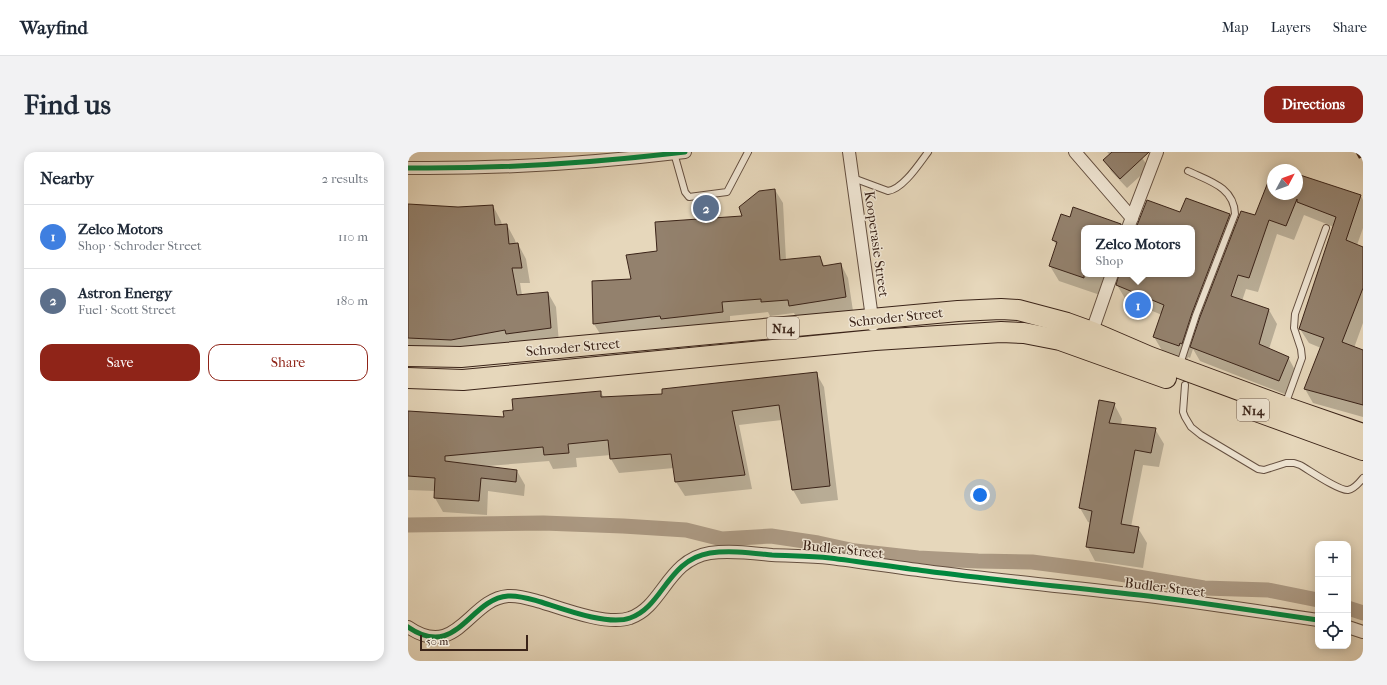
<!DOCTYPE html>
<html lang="en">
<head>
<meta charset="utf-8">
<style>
	:root { --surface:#fff; --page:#f2f2f3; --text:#1f2937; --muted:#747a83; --line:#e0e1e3; --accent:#8f2418 }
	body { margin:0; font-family:"IM FELL French Canon",serif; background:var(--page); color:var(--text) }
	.controls { position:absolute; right:12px; bottom:12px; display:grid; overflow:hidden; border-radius:8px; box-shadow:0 2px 10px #0003 }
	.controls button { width:36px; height:36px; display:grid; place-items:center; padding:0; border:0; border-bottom:1px solid var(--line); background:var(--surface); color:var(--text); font:20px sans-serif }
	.compass { position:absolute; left:859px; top:12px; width:36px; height:36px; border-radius:50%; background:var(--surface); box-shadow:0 2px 10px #0003; rotate:49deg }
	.scale { position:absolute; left:12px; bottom:10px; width:108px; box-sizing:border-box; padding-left:4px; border:2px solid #3a2318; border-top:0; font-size:11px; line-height:14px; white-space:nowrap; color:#3a2318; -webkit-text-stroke:3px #efe5d3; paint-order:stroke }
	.you { position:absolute; left:572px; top:343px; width:14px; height:14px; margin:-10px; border:3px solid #fff; border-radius:50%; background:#1a73e8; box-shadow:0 0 0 6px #1a73e833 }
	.badge { display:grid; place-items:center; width:26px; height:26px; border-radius:50%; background:var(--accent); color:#fff; font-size:13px; font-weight:700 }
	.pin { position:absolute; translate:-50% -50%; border:2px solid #fff; box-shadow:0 1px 4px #0006 }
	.popup { position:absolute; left:673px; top:73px; width:114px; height:52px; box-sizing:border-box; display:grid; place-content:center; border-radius:8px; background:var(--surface); filter:drop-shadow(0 1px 3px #0005); font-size:13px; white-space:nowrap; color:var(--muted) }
	.popup b { font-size:15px; color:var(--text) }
	.popup::after { content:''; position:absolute; left:50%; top:100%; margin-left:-8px; border:8px solid transparent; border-top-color:var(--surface) }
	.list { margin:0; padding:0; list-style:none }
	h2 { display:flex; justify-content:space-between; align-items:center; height:52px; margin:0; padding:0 16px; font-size:17px }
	h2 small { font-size:13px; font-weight:400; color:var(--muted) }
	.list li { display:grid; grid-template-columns:26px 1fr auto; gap:12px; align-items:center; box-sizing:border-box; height:64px; padding:0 16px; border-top:1px solid var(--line) }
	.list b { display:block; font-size:15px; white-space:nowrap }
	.list p { margin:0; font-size:13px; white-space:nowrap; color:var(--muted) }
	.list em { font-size:13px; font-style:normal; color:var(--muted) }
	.actions { display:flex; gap:8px; padding:12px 16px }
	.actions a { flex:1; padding:9px 0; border:1px solid var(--accent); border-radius:12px; text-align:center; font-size:14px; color:var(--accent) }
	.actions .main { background:var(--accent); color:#fff }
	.icon { flex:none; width:22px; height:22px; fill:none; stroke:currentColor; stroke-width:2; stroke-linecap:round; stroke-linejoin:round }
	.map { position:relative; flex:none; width:955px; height:509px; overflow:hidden; border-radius:12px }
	header { display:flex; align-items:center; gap:24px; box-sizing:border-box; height:56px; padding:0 20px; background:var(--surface); border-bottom:1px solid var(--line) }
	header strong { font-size:19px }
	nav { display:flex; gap:22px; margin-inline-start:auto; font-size:14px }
	.intro { display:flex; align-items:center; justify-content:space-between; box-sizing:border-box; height:96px; padding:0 24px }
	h1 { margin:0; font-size:28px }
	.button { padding:10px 18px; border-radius:12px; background:var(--accent); color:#fff; font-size:14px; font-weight:700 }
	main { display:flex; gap:24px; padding:0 24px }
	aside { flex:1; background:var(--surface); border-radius:12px; box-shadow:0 2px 10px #0003 }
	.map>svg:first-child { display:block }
</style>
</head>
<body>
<header>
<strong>Wayfind</strong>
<nav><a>Map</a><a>Layers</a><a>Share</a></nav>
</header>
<div class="intro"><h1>Find us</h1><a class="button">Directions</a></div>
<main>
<aside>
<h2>Nearby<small>2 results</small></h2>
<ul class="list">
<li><span class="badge" style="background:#3f7fe0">1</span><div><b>Zelco Motors</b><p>Shop · Schroder Street</p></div><em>110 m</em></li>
<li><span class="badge" style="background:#5c6f8a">2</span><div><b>Astron Energy</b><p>Fuel · Scott Street</p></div><em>180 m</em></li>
</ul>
<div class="actions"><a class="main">Save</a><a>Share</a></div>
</aside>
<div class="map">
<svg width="955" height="509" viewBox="0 0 955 509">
	<rect width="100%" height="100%" fill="#e6d7bb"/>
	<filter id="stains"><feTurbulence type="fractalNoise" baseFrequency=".005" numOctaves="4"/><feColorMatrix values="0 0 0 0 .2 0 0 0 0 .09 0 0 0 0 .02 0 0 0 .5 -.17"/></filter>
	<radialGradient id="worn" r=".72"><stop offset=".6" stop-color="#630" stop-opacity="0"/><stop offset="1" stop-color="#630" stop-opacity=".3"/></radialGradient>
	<g fill="#0003">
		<polygon points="699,0 730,0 741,16 719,36 703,19 697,8 702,3"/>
		<polygon points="865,21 865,42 889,42 889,23 953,44 955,48 955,76 949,93 955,96 955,171 946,196 955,199 955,265 905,251 897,237 913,196 901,191 892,177 926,75 896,63 886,88 869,82 850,140 838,137 834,149 861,158 869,172 861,197 880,205 888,220 879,243 792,209 785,197 782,206 780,205 779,208 755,200 746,185 754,163 718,148 709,133 710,130 708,131 703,142 695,144 651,129 642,114 649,94 645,88 662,66 713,73 714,76 676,76 676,122 784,122 784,76 729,76 772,61 822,63 828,74 848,65"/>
		<polygon points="367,38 375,51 378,108 412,105 417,115 433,112 440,126 445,159 389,167 386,161 362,164 360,160 322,164 322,174 194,185 186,172 250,100 335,65"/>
		<polygon points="0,53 50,56 85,54 93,69 94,73 99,73 107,88 108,92 110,92 118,107 122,131 112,131 114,143 140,141 148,155 151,191 0,200"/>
		<polygon points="408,221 416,235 430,348 393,352 385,338 374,268 331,273 344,337 277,344 268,330 266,316 211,321 203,307 203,303 168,306 169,315 145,317 141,309 80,314 109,319 117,333 116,344 80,339 79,363 35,360 27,346 27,339 0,338 0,260 97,266 192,240 196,245 255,243"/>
		<polygon points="706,252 714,267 713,273 747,277 756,292 751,315 735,313 723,375 730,376 739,391 735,416 687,409 679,394 683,371 680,370 672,356"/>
	</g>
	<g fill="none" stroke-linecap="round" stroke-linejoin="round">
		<g stroke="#ac9a84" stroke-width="15">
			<polyline points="0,373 135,371 215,374 278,378 314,387 363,384 410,391 447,399 510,406 570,409 624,410 694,419 796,436 860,438 910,448"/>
			<polyline points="940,456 955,461"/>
		</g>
	</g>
	<g fill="#93816d" stroke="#3a2318">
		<polygon points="704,0 741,0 712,27 695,8"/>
		<polygon points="864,20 865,42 889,42 889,22 953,43 938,88 955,95 955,136 934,190 955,198 955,253 896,237 916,186 891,177 928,65 889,50 889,47 878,74 861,68 841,126 830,123 823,144 861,157 851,192 881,205 871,229 782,195 792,165 833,59 847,63"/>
		<polygon points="367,37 372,108 412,104 415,114 433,111 438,145 381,154 380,148 353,150 353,147 314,150 315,160 253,167 252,164 185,172 184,129 223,127 218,103 249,99 247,70 334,64 331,55 351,39"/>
		<polygon points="778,46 822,62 784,161 774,192 772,191 771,194 745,185 756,153 708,133 711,122 784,122 784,76 728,76 739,48 772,60"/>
		<polygon points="0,52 50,55 85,53 87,73 99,72 101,92 110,91 114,116 104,116 109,143 140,140 143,176 98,182 97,178 43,188 0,186"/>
		<polygon points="665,55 713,72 713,76 676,76 676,126 641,114 649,90 644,88 653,62 662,65"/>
		<polygon points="409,220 422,334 384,338 371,253 324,259 337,323 267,330 263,302 202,307 200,288 160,292 161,301 136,303 135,295 37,304 37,309 109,318 108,330 73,326 71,349 26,346 27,326 0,324 0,259 96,265 95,259 105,258 104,247 193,239 193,245 254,242 254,237"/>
		<polygon points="691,248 707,251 701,271 748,276 743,301 727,298 713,372 731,375 726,401 678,395 684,359 671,356"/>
	</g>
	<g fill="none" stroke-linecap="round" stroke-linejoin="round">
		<defs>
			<g id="service">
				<polyline points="266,1 277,40 281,45 319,40 340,0"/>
				<path d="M 445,26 L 480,39 C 495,37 511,12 520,0"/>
				<path d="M 772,212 L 788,163 L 827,62 C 826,35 801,29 780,19"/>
				<path d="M 777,233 L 775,260 L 777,265 L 783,275 L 793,283 L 850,317 L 856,318 L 878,311 L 886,311 L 892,313 C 901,318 931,339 940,338 C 946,337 951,331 955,326"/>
				<polyline points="877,253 894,206 893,197 886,176 887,162 918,76"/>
			</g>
			<g id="minor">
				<polyline points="441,0 465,173"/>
				<polyline points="667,0 724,66"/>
				<path d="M 0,16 C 93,17 185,11 277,0"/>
				<polyline points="720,76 749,0"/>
				<polyline points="682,185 704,122"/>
				<path d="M 0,475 C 49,509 61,447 100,444 C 111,443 122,447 133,450 C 155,457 200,474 222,466 C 255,455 259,408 302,401 C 322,398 344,401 364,403 C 383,404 403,404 422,406 C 454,410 486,415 518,419 C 594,429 671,436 748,445 C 802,452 856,460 910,468"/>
				<polyline points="940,475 955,480"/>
			</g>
			<g id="trunk">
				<polyline points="0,204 53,205 550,159 593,157 610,158 659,171 684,180 742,205 877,255 955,282"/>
				<polyline points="0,226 55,228 467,188 593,180 616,181 652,188 758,226"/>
				<polyline points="848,259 955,298"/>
			</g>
		</defs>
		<use href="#service" stroke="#655041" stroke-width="8"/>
		<use href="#minor" stroke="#655041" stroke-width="14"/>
		<use href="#trunk" stroke="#3a2318" stroke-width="22"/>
		<use href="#service" stroke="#efe5d3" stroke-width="6"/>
		<use href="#minor" stroke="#efe5d3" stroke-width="12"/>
		<use href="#trunk" stroke="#e6d7bb" stroke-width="20"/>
		<polyline stroke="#3a2318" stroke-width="3" stroke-dasharray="7 7" stroke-linecap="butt" points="949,0 955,11"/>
		<defs>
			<g id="cycleway">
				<path d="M 0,16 C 93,17 185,11 277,0"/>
				<path d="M 0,475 C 49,509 61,447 100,444 C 111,443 122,447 133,450 C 155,457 200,474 222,466 C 255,455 259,408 302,401 C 322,398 344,401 364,403 C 383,404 403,404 422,406 C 454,410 486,415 518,419 C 594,429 671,436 748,445 C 802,452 856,460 910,468"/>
			</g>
		</defs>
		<use href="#cycleway" stroke="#efe5d3" stroke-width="8"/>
		<use href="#cycleway" stroke="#00873e" stroke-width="5"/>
	</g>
	<g text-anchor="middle" stroke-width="3" stroke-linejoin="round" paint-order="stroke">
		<g fill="#efe5d3" stroke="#705d50" stroke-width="1">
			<rect x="359" y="165" width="32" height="22" rx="3"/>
			<rect x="829" y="247" width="32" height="22" rx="3"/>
		</g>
		<g font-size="13" font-weight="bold" fill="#3a2318">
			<text x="375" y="181">N14</text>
			<text x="845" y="263">N14</text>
		</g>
		<g font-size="14" fill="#3a2318" stroke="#efe5d3">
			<text transform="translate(469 92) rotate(82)" y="5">Kooperasie Street</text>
			<text transform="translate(488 165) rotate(-6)" y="5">Schroder Street</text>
			<text transform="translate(165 195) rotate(-5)" y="5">Schroder Street</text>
			<text transform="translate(435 397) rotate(6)" y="5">Budler Street</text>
			<text transform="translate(757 435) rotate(7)" y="5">Budler Street</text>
		</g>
	</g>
	<rect width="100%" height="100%" filter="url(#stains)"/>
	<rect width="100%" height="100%" fill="url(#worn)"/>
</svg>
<div class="controls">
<button>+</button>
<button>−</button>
<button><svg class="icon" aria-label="locate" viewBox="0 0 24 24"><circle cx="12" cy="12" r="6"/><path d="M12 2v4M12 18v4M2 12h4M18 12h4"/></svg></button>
</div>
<svg class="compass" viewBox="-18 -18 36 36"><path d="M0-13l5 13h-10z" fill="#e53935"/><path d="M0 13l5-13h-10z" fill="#747a83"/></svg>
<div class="scale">50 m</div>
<div class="you"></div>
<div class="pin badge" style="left:730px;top:153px;background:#3f7fe0">1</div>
<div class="popup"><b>Zelco Motors</b>Shop</div>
<div class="pin badge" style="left:298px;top:56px;background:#5c6f8a">2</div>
</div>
</main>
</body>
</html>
